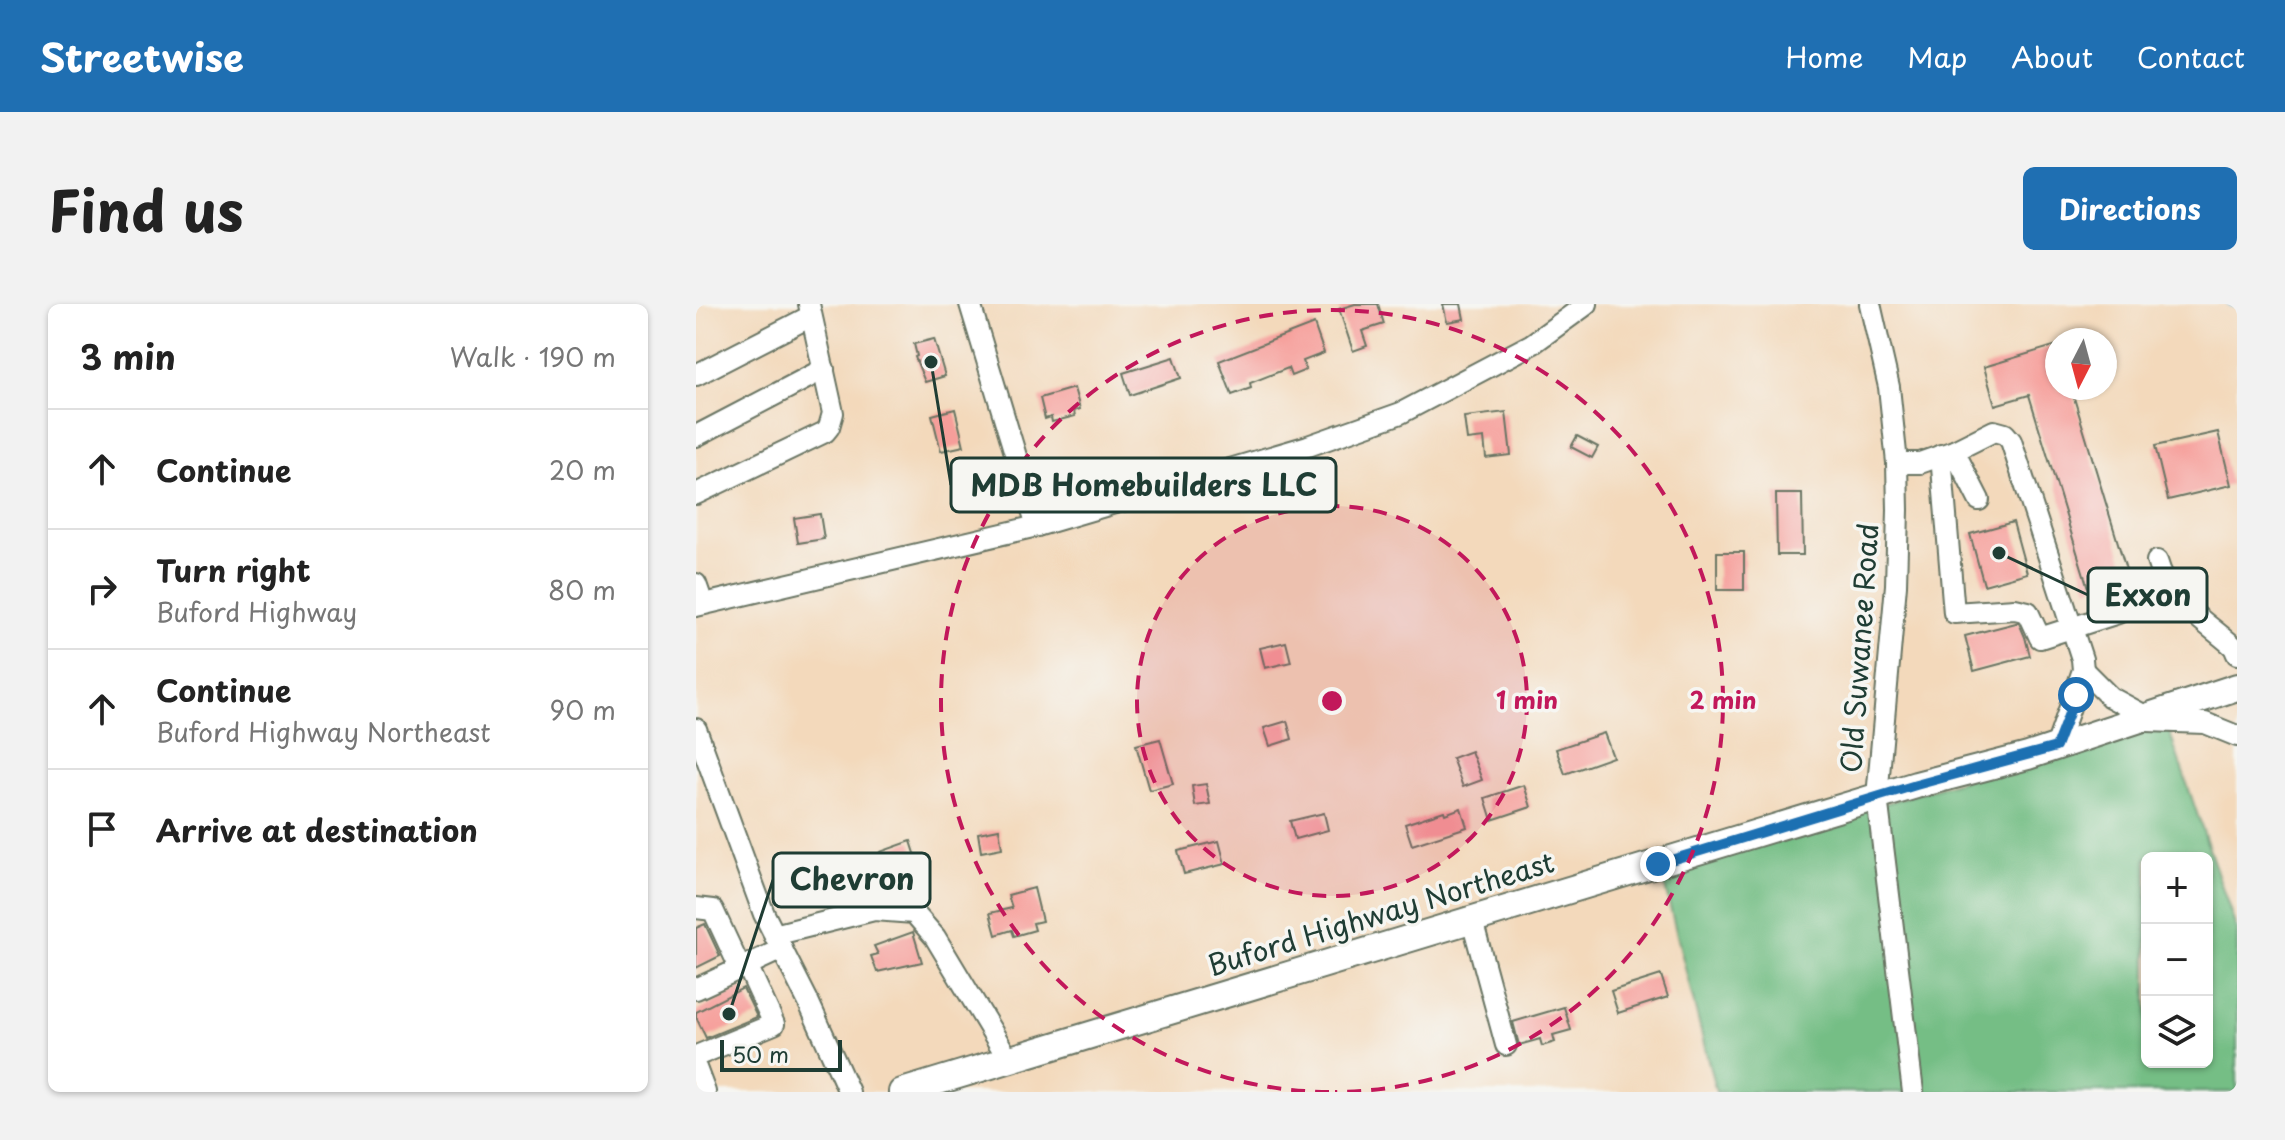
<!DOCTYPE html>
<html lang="en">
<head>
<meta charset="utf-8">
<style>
	:root { --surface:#fff; --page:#f2f2f2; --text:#222; --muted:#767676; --line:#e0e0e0; --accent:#1f6fb2 }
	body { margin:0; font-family:"Playpen Sans",sans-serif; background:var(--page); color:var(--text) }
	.controls { position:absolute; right:24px; bottom:24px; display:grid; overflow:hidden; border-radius:12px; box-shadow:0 2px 6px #0004 }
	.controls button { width:72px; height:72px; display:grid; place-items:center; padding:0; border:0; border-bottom:2px solid var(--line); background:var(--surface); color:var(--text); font:40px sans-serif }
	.compass { position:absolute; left:1349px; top:24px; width:72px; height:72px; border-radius:50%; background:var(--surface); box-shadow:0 2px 6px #0004; rotate:186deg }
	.scale { position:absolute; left:24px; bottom:20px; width:122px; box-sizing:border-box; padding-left:8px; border:4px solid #1f3d34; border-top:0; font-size:22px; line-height:28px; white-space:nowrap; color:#1f3d34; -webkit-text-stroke:6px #f6f6f2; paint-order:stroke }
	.stop { position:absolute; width:24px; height:24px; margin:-18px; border:6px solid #1f6fb2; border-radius:50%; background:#fff }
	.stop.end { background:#1f6fb2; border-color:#fff; box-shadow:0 2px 8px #0008 }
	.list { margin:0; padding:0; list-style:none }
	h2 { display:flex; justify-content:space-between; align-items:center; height:104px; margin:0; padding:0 32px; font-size:34px }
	h2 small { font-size:26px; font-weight:400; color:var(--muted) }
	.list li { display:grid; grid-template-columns:52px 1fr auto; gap:24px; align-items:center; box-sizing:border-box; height:120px; padding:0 32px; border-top:2px solid var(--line) }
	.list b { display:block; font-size:30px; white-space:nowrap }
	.list p { margin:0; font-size:26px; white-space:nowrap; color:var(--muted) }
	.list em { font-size:26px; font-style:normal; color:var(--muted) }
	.icon { flex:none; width:44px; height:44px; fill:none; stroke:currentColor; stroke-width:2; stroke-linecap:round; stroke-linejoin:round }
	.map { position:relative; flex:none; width:1541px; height:788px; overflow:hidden; border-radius:12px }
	header { display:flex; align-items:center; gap:48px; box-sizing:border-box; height:112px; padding:0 40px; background:var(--accent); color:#fff }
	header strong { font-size:38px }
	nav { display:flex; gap:44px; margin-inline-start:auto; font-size:28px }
	.intro { display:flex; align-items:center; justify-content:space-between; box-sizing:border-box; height:192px; padding:0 48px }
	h1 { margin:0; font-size:56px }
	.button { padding:20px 36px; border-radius:12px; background:var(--accent); color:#fff; font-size:28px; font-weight:700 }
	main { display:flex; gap:48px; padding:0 48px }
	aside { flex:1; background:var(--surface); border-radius:12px; box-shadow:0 2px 6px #0004 }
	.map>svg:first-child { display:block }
</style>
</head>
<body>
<header>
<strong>Streetwise</strong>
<nav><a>Home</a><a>Map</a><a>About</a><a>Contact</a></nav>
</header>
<div class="intro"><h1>Find us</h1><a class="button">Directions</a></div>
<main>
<aside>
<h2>3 min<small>Walk · 190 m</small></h2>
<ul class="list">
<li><svg class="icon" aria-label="ahead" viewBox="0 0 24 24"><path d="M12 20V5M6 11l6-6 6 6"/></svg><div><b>Continue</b></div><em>20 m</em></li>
<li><svg class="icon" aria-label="right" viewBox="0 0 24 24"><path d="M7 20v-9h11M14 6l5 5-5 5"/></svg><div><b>Turn right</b><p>Buford Highway</p></div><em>80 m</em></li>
<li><svg class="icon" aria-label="ahead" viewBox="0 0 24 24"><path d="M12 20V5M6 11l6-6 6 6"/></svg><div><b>Continue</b><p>Buford Highway Northeast</p></div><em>90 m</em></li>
<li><svg class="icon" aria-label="arrive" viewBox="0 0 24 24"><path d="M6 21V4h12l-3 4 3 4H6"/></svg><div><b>Arrive at destination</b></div></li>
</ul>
</aside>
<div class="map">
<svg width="1541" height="788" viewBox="0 0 1541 788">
	<rect width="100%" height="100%" fill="#f6f6f2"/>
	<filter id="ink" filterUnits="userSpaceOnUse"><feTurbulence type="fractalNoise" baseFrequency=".0125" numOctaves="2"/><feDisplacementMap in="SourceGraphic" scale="16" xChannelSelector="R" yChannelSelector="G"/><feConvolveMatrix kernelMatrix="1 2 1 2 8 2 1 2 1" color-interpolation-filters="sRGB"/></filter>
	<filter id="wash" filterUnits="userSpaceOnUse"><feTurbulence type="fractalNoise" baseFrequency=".006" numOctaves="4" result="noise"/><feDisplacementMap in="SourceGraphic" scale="32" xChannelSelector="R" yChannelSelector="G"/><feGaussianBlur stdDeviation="1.8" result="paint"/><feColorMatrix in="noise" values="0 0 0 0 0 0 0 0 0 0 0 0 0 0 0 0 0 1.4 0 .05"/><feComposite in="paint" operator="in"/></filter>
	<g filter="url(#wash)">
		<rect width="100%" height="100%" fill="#f3d9bb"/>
		<path fill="#74be85" stroke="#4a7e5c" stroke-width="2" fill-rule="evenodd" d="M 1469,415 L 1541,627 L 1541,788 L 1020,788 L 965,567 ZM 1451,554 L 1511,554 L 1511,758 L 1451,758 Z"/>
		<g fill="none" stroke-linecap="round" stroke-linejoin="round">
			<polyline stroke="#62bce0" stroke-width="5" points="1533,0 1541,2"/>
		</g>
		<g id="blocks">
			<g fill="#f69e9a">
				<polygon points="659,0 682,0 688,20 666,27 671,42 657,47 643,5"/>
				<polygon points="747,0 765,0 768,15 751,18"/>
				<polygon points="618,20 628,49 607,57 610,66 595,72 592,64 554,79 555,84 536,91 523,57"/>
				<polygon points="238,35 249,72 229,78 219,53 221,52 218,40"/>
				<polygon points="1361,41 1361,84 1375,84 1432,272 1392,284 1333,91 1299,101 1288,63"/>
				<polygon points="478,53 485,74 434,91 427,69"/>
				<polygon points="378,84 384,105 378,107 379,112 356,118 355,113 349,115 344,94"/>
				<polygon points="259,105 268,142 245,147 236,111"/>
				<polygon points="810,108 815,151 790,154 788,134 771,136 768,113"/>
				<polygon points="1522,128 1535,181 1472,196 1459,142"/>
				<polygon points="881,132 902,143 896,154 875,143"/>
				<polygon points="1080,190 1106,190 1107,251 1081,251"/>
				<polygon points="124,210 128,235 102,239 98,214"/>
				<polygon points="1317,218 1331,269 1288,281 1274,230"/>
				<rect x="1021" y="248" width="27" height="38"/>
				<polygon points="1320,319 1323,319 1329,333 1334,352 1278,367 1269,332"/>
				<polygon points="590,338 595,358 569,364 564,344"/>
				<polygon points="591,417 596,435 574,442 568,424"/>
				<polygon points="908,429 917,453 869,470 860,445"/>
				<polygon points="464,435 477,480 453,486 440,441"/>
				<polygon points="775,447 786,476 767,483 756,454"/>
				<polygon points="510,480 514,500 499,502 496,482"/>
				<polygon points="828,481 835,503 796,516 789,494"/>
				<polygon points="765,504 771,523 716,541 709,520 748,507 749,510"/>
				<polygon points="628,509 632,526 599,535 594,517"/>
				<polygon points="303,525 306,544 285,548 282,529"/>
				<polygon points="215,537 225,568 194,579 184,548"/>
				<polygon points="523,537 529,560 488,570 482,547"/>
				<polygon points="338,584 346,617 337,619 339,626 318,632 316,626 300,631 294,609 316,604 312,591"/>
				<polygon points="9,620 24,652 0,664 0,624"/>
				<polygon points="217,628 226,658 181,668 175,652 182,650 178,642"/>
				<polygon points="965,671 972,693 922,709 915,687"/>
				<polygon points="47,684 61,713 10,734 0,713 0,708"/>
				<polygon points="868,703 875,726 857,731 859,738 846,742 844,735 823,741 817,718"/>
			</g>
		</g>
	</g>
	<g filter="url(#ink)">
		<use href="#blocks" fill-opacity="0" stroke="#697463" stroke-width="2"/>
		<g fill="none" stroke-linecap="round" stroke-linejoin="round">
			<defs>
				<g id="minor">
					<polyline points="274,0 341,222"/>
					<polyline points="1174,0 1193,83 1201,159 1202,206 1200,281 1181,493 1217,788"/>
					<polyline points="0,71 115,12"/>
					<polyline points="0,132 128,65"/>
					<polyline points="1258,147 1283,196"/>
					<polyline points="1245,151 1258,309 1319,305 1332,308 1344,334 1422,309"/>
					<polyline points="1201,159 1224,159 1258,147 1298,127 1309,130 1315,137 1386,355 1387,366 1360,443"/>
					<polyline points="0,190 129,128 133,123 137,109 113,0"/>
					<path d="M 1461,257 C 1471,296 1509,317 1538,343 L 1541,350"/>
					<polyline points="0,280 7,300"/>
					<polyline points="0,302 341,222 612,142 705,109 836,40 891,0"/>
					<polyline points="1387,366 1414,393 1451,413"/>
					<polyline points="1451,417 1509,419 1541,432"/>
					<polyline points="0,425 68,610 112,697 153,788"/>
					<polyline points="0,604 17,606 44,664"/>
					<polyline points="776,616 810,741"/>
					<polyline points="78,631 178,606 218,609 239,633 313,756"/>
					<polyline points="0,685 86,645"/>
					<polyline points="0,752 78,720 51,661"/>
					<polyline points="0,764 9,788"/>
				</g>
				<polyline id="major" points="206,788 1220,481 1332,452 1541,383"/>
			</defs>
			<use href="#minor" stroke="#697463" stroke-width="24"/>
			<use href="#major" stroke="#697463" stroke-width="30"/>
			<use href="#minor" stroke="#fff" stroke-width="20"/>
			<use href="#major" stroke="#fff" stroke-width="26"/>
		</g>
	</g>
	<g fill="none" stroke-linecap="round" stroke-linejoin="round" filter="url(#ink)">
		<polyline stroke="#1f6fb2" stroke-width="10" points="962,560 1220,481 1360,443 1380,391"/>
	</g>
	<circle cx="636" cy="397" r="195" fill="#c2185b" fill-opacity=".12"/>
	<g fill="none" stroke="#c2185b" stroke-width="4" stroke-dasharray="14 10">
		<circle cx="636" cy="397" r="195"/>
		<path d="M633 788A391 391 0 1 1 639 788"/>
	</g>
	<g text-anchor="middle" stroke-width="7" stroke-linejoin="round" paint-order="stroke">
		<g font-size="28" fill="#1f3d34" stroke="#f6f6f2">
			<text transform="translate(1164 344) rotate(-86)" y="10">Old Suwanee Road</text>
			<text transform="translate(685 610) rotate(-17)" y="10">Buford Highway Northeast</text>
		</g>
	</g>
	<circle cx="636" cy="397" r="12" fill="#c2185b" stroke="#f6f6f2" stroke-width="4"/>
	<g font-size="24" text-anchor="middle" font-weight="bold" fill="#c2185b" stroke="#f6f6f2" stroke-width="7" stroke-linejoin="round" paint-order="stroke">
		<text x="831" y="405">1 min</text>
		<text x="1027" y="405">2 min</text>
	</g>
	<path fill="none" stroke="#1f3d34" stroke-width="3" d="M235 58L255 181M1303 249L1392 291M33 710L77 576"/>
	<g fill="#1f3d34" stroke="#f6f6f2" stroke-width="3">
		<circle cx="235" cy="58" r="8"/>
		<circle cx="1303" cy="249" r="8"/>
		<circle cx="33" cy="710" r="8"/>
	</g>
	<g fill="#f6f6f2" stroke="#1f3d34" stroke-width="3">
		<rect x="255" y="154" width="385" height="54" rx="8"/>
		<rect x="1392" y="264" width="119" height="54" rx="8"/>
		<rect x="77" y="549" width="157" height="54" rx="8"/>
	</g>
	<g font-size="30" text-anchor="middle" font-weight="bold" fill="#1f3d34">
		<text x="448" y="192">MDB Homebuilders LLC</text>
		<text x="1452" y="302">Exxon</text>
		<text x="156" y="586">Chevron</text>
	</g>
</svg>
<div class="controls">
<button>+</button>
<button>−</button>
<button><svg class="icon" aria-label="layers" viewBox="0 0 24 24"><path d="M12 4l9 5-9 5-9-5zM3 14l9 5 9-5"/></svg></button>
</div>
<svg class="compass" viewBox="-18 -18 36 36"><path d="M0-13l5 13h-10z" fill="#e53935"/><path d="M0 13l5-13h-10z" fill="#767676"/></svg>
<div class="scale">50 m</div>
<div class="stop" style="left:1380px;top:391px"></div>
<div class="stop end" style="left:962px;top:560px"></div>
</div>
</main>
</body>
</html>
